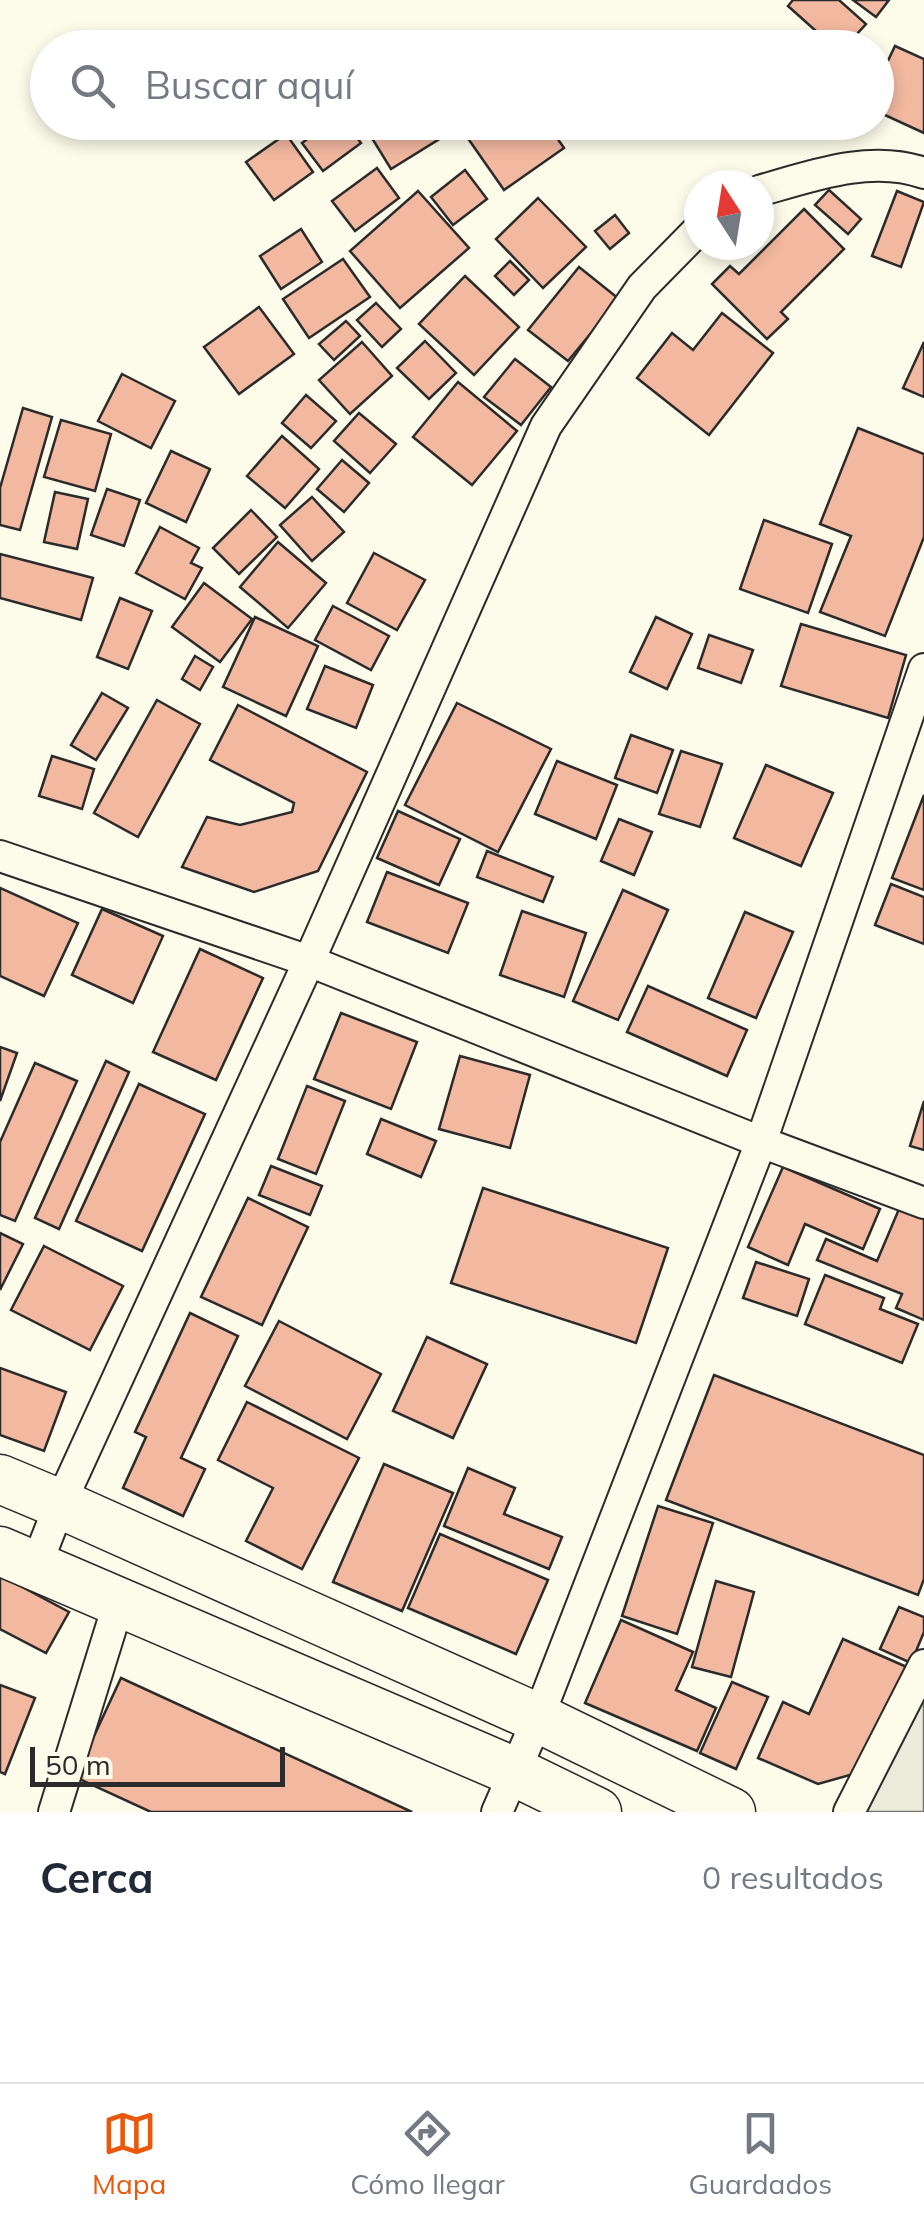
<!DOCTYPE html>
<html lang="es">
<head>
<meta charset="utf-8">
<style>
	:root { --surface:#fff; --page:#f2f2f3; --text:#1f2937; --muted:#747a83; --line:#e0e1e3; --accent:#ea580c }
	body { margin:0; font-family:Mulish,sans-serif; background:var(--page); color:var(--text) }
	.compass { position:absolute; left:684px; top:170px; width:90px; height:90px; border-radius:50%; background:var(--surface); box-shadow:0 5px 15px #0003; rotate:348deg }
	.scale { position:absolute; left:30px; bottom:25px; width:255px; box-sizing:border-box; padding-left:10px; border:5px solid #2b2b2b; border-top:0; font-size:28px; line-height:35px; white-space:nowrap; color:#2b2b2b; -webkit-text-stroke:8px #fdfbea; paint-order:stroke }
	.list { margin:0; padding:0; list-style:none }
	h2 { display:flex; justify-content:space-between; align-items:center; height:130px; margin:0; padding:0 40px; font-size:42px }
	h2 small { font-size:32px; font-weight:400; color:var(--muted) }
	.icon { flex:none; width:55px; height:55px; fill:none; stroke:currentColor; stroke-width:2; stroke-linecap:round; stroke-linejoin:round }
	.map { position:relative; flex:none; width:924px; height:1812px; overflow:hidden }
	.search { position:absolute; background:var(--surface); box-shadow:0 5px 15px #0003; left:30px; right:30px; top:30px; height:110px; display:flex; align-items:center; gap:25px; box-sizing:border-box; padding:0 35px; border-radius:55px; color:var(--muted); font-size:38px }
	.sheet { height:270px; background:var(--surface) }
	nav { display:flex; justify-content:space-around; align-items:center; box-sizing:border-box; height:140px; border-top:2px solid var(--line); background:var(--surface); font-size:28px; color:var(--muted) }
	nav a { display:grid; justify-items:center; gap:5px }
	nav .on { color:var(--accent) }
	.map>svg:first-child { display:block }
</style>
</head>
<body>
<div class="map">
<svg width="924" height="1812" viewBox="0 0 924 1812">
	<rect width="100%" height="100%" fill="#fdfbea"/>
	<polygon fill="#ecebdb" stroke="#74746e" stroke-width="2.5" points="924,1688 924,1812 858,1812"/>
	<g fill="#f2b8a0" stroke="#2b2b2b" stroke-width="2.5">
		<polygon points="793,0 839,0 866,24 844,48 835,48 788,6"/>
		<polygon points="853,0 889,0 876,17"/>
		<polygon points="895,46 924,59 924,133 876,111 876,86"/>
		<polygon points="330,122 345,122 361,143 323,171 302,143"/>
		<polygon points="362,122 442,122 449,133 391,169"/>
		<polygon points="489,122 546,122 564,148 504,190 467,137"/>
		<polygon points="286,134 313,172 274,200 246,162"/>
		<polygon points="377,168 399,198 355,231 332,201"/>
		<polygon points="465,170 487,199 453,225 431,197"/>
		<polygon points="829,190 861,219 848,234 815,205"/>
		<polygon points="418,191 469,248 400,308 350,251"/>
		<polygon points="897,191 924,202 901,267 872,256"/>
		<polygon points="538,198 586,247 543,288 496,239"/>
		<polygon points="804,209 844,249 781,312 788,319 767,339 712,284 730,266 739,274"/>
		<polygon points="615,215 629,233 610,249 595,231"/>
		<polygon points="301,229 322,262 281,289 260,256"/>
		<polygon points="343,259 370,297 309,338 283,299"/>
		<polygon points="510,261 529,280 514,295 495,276"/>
		<polygon points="579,267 619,299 568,361 528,330"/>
		<polygon points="465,276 519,327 474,375 419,324"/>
		<polygon points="376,303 401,329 382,347 357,320"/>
		<polygon points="259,307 294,354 239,394 204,347"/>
		<polygon points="722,313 773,353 709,435 637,378 672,333 693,350"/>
		<polygon points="346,321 360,336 334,360 319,344"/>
		<polygon points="425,341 456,373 429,399 397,368"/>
		<polygon points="362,342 392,376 350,414 319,380"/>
		<polygon points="924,342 924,397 903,388"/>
		<polygon points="515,359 551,387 521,425 484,397"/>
		<polygon points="122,374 175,401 151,448 98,421"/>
		<polygon points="458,382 517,431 472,485 413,437"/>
		<polygon points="306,395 336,421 311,448 282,423"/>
		<polygon points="23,408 52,417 20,530 0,525 0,488"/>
		<polygon points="359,413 396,444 370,473 334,441"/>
		<polygon points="61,420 111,434 95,491 44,477"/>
		<polygon points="858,428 924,454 924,537 885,636 820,612 851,536 820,524"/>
		<polygon points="282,436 319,469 285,508 247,476"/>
		<polygon points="171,451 210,469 186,522 146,503"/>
		<polygon points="342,460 369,483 344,512 317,489"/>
		<polygon points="107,489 140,500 124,546 91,535"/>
		<polygon points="55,492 88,499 77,549 44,542"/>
		<polygon points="312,497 344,532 312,561 280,525"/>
		<polygon points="251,510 277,537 239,574 213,548"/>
		<polygon points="764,520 832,544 808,613 740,589"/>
		<polygon points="160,527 199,548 191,563 202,568 185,599 136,573"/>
		<polygon points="278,542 326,583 288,628 240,587"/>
		<polygon points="374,553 425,580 397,630 347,603"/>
		<polygon points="0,554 93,578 81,620 0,598"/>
		<polygon points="204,583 252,619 220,662 172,627"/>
		<polygon points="120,598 152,611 128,669 97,657"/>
		<polygon points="333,606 389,636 371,670 315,640"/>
		<polygon points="255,617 318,646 286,716 223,687"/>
		<polygon points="656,617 692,634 667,689 630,672"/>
		<polygon points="801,624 906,655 888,718 781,686"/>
		<polygon points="709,635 753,650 741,683 698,668"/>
		<polygon points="195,656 213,667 200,690 182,679"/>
		<polygon points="325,666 373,685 356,728 307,709"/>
		<polygon points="102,693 128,708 96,760 71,745"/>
		<polygon points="157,700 200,724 138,837 94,813"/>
		<polygon points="457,703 551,749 498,852 405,805"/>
		<polygon points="238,705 367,772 318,871 254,892 182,867 207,817 240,825 292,812 294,803 210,760"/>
		<polygon points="631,735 673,750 657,793 615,778"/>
		<polygon points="681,751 722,764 700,827 659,814"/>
		<polygon points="52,756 94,769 82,809 39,796"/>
		<polygon points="557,761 617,785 596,839 535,814"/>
		<polygon points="766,765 833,793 801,866 734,838"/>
		<polygon points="924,795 924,890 892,878"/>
		<polygon points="398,811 460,839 439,885 377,858"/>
		<polygon points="619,819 652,832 634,875 601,861"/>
		<polygon points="487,851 553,877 543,902 477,877"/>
		<polygon points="387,872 468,903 448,953 367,922"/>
		<polygon points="891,884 924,897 924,944 875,925"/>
		<polygon points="0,888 78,923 44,996 0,976"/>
		<polygon points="623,890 668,910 618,1020 573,1001"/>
		<polygon points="102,909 163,936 133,1003 72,975"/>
		<polygon points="522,911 586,933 564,997 500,975"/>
		<polygon points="745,912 793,932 756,1018 708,998"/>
		<polygon points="200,949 263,978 216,1080 153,1052"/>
		<polygon points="648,986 747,1030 727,1076 627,1032"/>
		<polygon points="341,1013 417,1042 391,1109 314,1079"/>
		<polygon points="0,1047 17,1053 0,1101"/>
		<polygon points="460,1056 530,1075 510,1148 439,1129"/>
		<polygon points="106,1061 129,1072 59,1229 35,1218"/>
		<polygon points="35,1063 77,1081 15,1221 0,1215 0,1142"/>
		<polygon points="139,1084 205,1114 142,1251 76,1221"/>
		<polygon points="307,1086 345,1101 316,1174 278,1159"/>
		<polygon points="924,1101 924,1150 910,1146"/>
		<polygon points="381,1119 436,1141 421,1177 367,1154"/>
		<polygon points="271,1166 322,1186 310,1215 259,1195"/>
		<polygon points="783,1167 880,1209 863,1249 805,1224 788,1265 748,1247"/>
		<polygon points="483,1188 668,1248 636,1343 451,1283"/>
		<polygon points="248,1198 308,1227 262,1325 201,1297"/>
		<polygon points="899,1209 924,1219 924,1320 896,1308 902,1294 817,1260 826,1239 877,1261"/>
		<polygon points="0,1233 23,1244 0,1290"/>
		<polygon points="44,1246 123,1286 90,1350 11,1310"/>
		<polygon points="756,1262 809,1279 797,1316 743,1298"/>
		<polygon points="825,1275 884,1298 880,1309 918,1324 902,1363 805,1324"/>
		<polygon points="190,1313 238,1336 181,1458 205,1469 183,1516 123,1488 146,1437 135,1432"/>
		<polygon points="279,1321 381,1374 347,1439 245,1386"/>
		<polygon points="427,1337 487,1364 453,1438 393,1411"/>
		<polygon points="0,1368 66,1392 44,1451 0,1435"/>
		<polygon points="714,1375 924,1455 924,1579 918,1595 666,1500"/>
		<polygon points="247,1402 359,1458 302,1569 246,1541 273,1488 218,1460"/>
		<polygon points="384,1464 453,1493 402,1611 333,1582"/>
		<polygon points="468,1468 515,1488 504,1514 562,1537 549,1569 444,1526"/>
		<polygon points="658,1506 713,1523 677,1634 622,1616"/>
		<polygon points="440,1534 548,1580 516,1654 408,1608"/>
		<polygon points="0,1575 69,1612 46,1653 0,1629"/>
		<polygon points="716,1581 754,1592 731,1677 692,1667"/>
		<polygon points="899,1607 924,1617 924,1632 911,1663 880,1649"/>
		<polygon points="621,1620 693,1652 676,1690 716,1708 697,1751 585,1703"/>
		<polygon points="843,1639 909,1668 864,1771 818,1784 758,1758 783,1702 809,1714"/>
		<polygon points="121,1678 412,1812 151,1812 75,1777"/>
		<polygon points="732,1682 768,1697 736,1769 700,1753"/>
		<polygon points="0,1685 35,1698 5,1774 0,1772"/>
	</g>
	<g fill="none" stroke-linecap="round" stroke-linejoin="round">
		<defs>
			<g id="minor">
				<path d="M 759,191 C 811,176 871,154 924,173"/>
				<polyline points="0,856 309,961 761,1142 924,1203"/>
				<polyline points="36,1566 60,1504 309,961 546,426 642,287 699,229"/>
				<polyline points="54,1812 119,1602"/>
				<polyline points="497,1812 538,1718 761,1142 924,669"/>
				<polyline points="849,1812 924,1665"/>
			</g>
			<g id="primary">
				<polyline points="0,1479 60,1504 538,1718 731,1812"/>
				<polyline points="0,1551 515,1772 597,1812"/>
			</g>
		</defs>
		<use href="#minor" stroke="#2b2b2b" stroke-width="34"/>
		<use href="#primary" stroke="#2b2b2b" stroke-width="51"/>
		<use href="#minor" stroke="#fdfbea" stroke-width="30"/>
		<use href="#primary" stroke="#fdfbea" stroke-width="48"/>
	</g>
</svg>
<svg class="compass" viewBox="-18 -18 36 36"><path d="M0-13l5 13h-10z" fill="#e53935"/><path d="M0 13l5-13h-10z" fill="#747a83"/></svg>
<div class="scale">50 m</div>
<div class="search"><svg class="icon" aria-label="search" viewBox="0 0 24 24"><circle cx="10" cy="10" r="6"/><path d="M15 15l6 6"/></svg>Buscar aquí</div>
</div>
<section class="sheet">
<h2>Cerca<small>0 resultados</small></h2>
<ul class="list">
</ul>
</section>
<nav>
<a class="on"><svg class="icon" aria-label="map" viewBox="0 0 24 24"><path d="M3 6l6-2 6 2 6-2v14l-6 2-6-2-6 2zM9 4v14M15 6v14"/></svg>Mapa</a>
<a><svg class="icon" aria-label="directions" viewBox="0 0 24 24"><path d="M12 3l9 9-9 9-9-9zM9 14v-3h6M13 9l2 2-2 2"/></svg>Cómo llegar</a>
<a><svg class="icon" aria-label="saved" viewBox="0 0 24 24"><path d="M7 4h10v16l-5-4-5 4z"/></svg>Guardados</a>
</nav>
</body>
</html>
